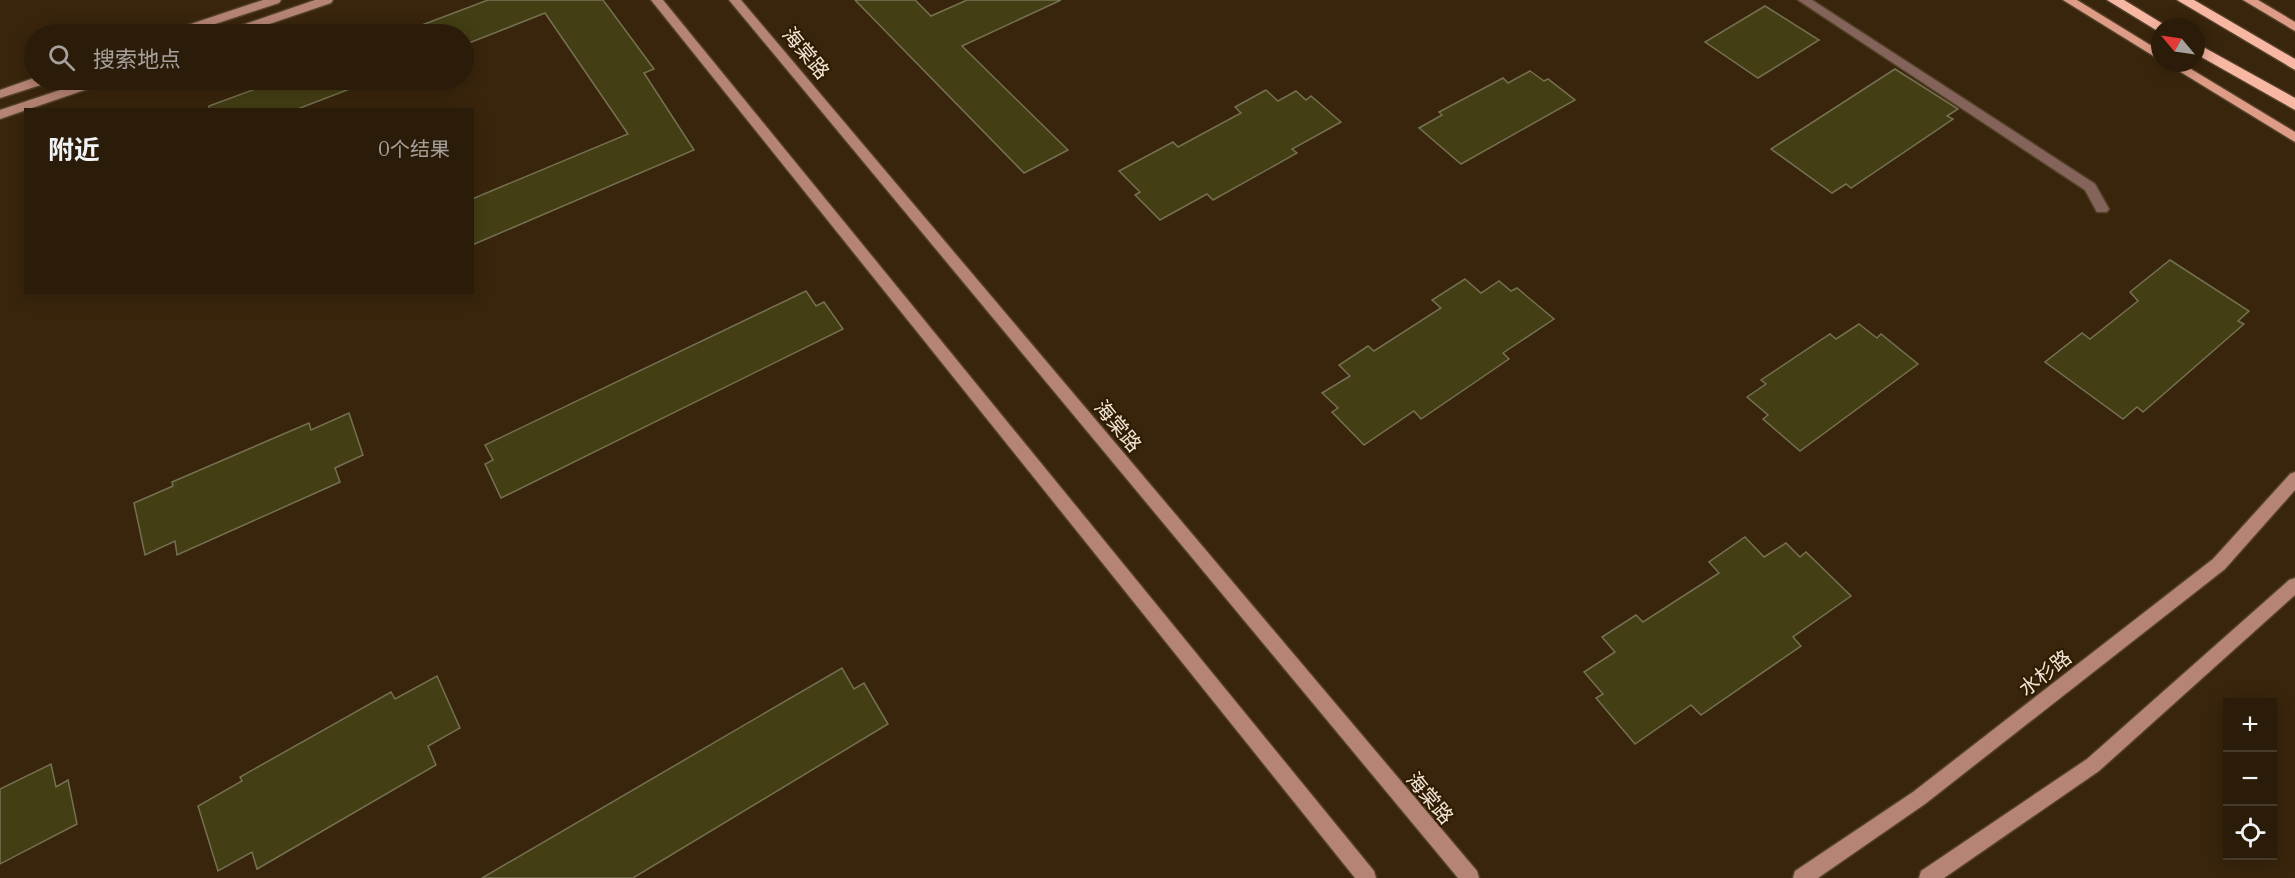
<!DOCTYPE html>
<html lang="zh">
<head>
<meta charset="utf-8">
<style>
	:root { --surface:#2b1c09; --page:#372917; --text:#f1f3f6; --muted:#a6a19c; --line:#473a2a }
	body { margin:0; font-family:"IBM Plex Serif","Noto Sans SC",serif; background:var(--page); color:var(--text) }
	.controls { position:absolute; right:18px; bottom:18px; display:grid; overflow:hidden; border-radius:0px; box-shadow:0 3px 15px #0003 }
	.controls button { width:54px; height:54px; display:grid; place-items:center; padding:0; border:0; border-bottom:2px solid var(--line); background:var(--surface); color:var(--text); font:30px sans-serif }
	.compass { position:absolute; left:2151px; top:18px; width:54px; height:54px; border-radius:50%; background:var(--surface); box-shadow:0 3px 15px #0003; rotate:299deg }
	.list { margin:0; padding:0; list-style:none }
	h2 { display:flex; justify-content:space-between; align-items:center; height:78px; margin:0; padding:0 24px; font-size:26px }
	h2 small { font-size:20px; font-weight:400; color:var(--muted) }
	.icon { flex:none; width:33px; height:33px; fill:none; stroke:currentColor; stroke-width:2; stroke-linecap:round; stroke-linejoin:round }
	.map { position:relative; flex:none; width:2295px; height:878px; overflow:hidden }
	.search { position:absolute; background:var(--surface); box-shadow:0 3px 15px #0003; left:24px; top:24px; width:450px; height:66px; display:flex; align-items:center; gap:15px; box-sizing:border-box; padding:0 21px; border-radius:33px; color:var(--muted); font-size:22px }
	.panel { position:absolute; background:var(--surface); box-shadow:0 3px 15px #0003; left:24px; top:108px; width:450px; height:186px; border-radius:0px }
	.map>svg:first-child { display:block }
</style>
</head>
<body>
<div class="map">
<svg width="2295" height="878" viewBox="0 0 2295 878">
	<rect width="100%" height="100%" fill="#39250c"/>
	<g fill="#443e15" stroke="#757150" stroke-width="1.5">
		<polygon points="488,0 603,0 654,69 644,73 694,150 472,245 472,199 628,134 545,13 464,45 464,34 398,34"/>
		<polygon points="855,0 915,0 931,16 967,0 1061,0 962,46 1068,150 1024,173"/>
		<polygon points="1765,6 1819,40 1758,78 1705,42"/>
		<polygon points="1895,69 1958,109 1947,116 1953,119 1851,188 1846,184 1832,193 1771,149"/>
		<polygon points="1530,71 1544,81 1548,79 1575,100 1461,164 1419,128 1442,115 1439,112 1503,78 1508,83"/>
		<polygon points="280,80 373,80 295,110 209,110 209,106"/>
		<polygon points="1266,90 1278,101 1296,91 1306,100 1311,96 1341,122 1292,149 1297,153 1213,200 1207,194 1160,220 1135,195 1140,192 1119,171 1173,142 1178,147 1241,113 1235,107"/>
		<polygon points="2170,260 2249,311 2238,321 2244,324 2143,412 2137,407 2123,419 2045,362 2082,333 2090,339 2138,301 2130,292"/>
		<polygon points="1465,279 1481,293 1499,281 1511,291 1517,288 1554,319 1503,353 1509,359 1421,419 1414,411 1364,445 1332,412 1338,408 1322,393 1350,376 1339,365 1368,346 1374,351 1441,308 1432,300"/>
		<polygon points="806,291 816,306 824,302 843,329 501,498 485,464 493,460 485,445"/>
		<polygon points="1859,324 1877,338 1881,334 1918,364 1800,451 1763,419 1768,415 1747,397 1766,384 1761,380 1830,334 1836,339"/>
		<polygon points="349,413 363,455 335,468 340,482 177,555 175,541 145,555 134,503 173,486 172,482 309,423 311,430"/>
		<polygon points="1745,537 1764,557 1786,543 1800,557 1806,552 1851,596 1793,637 1801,646 1701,715 1691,705 1635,744 1596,698 1603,694 1584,672 1615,652 1602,637 1636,615 1643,622 1719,573 1709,562"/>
		<polygon points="842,668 854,689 864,683 888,724 633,878 482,878"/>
		<polygon points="437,676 460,728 428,746 436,765 257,869 252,852 218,871 198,806 242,781 240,777 391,692 395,699"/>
		<polygon points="51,764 56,787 68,780 77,824 0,864 0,789"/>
	</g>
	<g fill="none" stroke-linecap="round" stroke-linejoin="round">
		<defs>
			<polygon id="lane" points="1798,0 1812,0 2095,184 2109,209 2107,212 2097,212 2085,190"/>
			<g id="secondary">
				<polygon points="263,0 281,0 279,3 185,34 168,34 170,31"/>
				<polygon points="315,0 333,0 331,3 240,34 223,34 225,31"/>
				<polygon points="651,0 663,0 1374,871 1376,878 1355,878"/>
				<polygon points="729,0 741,0 1477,871 1479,878 1458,878"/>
				<polygon points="34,78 49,80 47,83 0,98 0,90"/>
				<polygon points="90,80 107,80 105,83 0,119 0,110"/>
				<polygon points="2295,472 2295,490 2225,569 1925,804 1818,878 1793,878 1795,871 1913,792 2213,559 2290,474"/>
				<polygon points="2295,578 2295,595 2099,771 1944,878 1919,878 1921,871 2087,759 2289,580"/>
			</g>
			<g id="primary">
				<polygon points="2063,0 2077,0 2160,51 2160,60"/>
				<polygon points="2243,0 2258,0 2295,22 2295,31"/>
				<polygon points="2166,63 2181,63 2295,132 2295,142"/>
			</g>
			<g id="highway">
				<polygon points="2107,0 2124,0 2168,27 2160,27 2160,31 2156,30"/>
				<polygon points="2177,0 2194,0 2295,59 2295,70"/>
				<polygon points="2196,43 2295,98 2295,110 2196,54"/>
			</g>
		</defs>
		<use href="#lane" stroke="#534028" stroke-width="3"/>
		<use href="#secondary" stroke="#534028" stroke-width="3"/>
		<use href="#primary" stroke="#534028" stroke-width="3"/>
		<use href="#highway" stroke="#534028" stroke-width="3"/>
		<use href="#lane" fill="#84645a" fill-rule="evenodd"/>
		<use href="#secondary" fill="#b68474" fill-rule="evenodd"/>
		<use href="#primary" fill="#de9c87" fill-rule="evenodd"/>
		<use href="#highway" fill="#f7b7a3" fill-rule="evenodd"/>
	</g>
	<g text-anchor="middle" stroke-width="4.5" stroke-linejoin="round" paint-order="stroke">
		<g font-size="20" fill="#f2e5d6" stroke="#2f1c03">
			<text transform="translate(806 53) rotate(50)" y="7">海棠路</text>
			<text transform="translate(1118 426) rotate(50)" y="7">海棠路</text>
			<text transform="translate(2045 673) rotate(-38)" y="7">水杉路</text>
			<text transform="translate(1430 798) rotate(50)" y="7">海棠路</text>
		</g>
	</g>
</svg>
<div class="controls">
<button>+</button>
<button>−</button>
<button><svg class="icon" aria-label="locate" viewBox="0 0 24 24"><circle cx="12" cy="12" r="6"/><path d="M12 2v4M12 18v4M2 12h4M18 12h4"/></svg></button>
</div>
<svg class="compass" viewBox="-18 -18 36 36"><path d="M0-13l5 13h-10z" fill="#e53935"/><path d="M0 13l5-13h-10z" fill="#a6a19c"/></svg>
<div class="search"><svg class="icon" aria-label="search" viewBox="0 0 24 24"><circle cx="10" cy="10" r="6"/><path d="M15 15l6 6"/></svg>搜索地点</div>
<section class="panel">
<h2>附近<small>0个结果</small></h2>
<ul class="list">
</ul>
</section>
</div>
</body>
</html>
